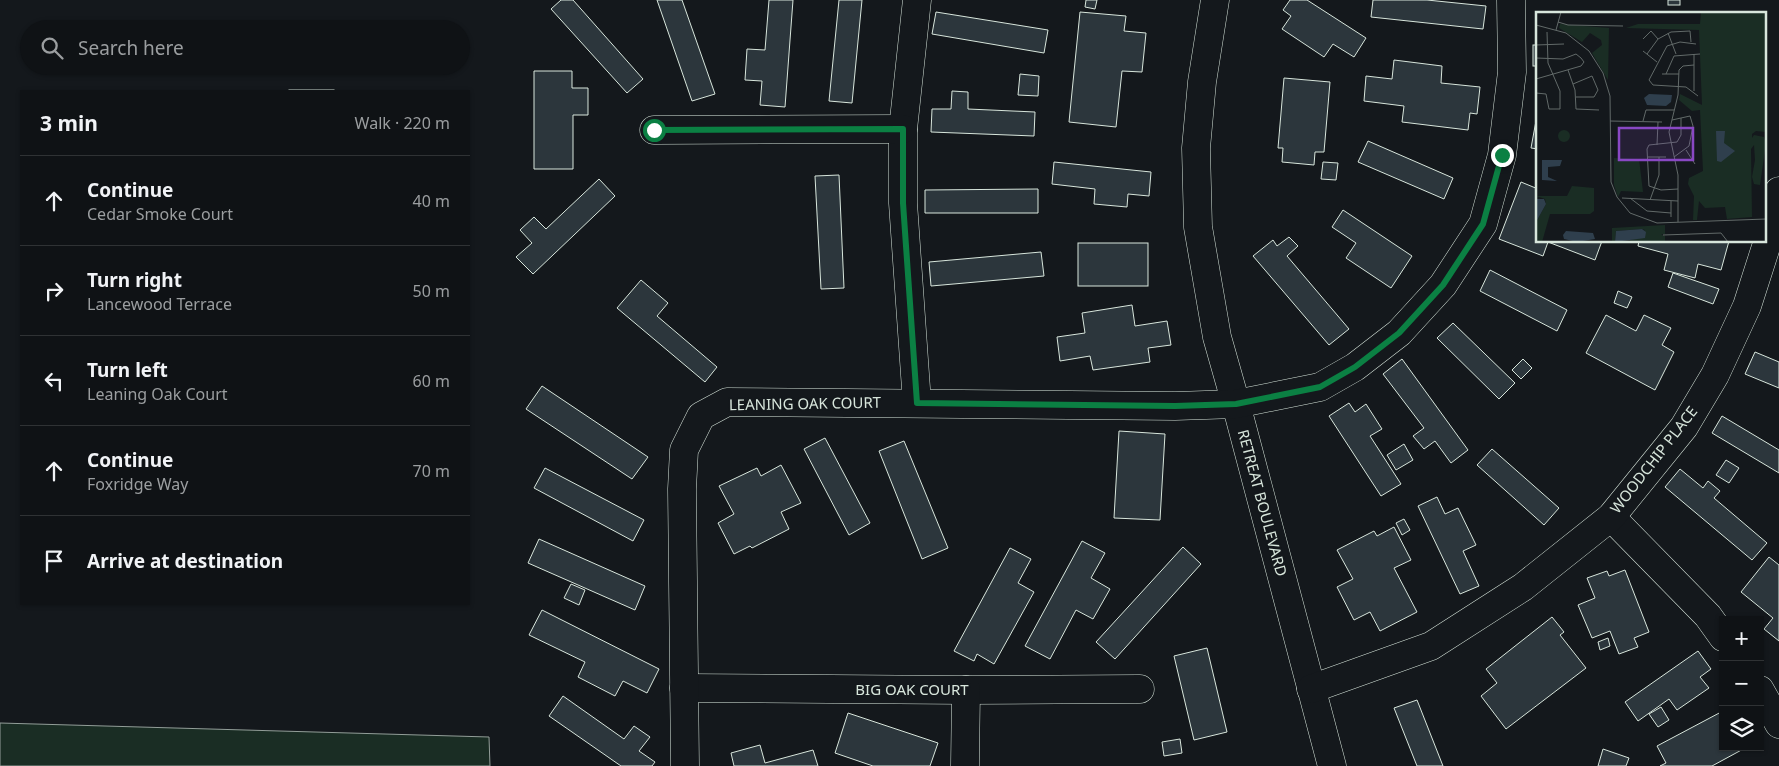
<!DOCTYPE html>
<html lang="en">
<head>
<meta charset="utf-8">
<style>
	:root { --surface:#0f1215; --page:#1d2022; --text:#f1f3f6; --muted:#9b9ea0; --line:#2f3234 }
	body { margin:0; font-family:"Noto Sans",sans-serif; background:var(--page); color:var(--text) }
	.controls { position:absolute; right:15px; bottom:15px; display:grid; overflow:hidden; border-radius:0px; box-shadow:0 1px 4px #0004 }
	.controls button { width:45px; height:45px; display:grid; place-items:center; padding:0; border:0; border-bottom:1px solid var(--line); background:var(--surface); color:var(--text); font:25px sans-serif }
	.stop { position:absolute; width:15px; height:15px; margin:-11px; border:4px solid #0b8043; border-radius:50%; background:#fff }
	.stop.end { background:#0b8043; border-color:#fff; box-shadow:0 1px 5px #0008 }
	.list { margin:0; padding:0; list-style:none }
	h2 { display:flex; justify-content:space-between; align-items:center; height:65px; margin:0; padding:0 20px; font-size:21px }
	h2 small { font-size:16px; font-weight:400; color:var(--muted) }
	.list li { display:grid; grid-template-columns:32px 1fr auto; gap:15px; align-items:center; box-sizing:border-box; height:90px; padding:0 20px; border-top:1px solid var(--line) }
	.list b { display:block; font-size:19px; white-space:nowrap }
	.list p { margin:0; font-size:16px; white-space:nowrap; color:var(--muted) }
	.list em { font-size:16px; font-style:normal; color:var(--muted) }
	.icon { flex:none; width:28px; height:28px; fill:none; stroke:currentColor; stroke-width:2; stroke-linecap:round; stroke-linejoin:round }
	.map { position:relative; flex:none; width:1779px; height:766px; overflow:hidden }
	.search { position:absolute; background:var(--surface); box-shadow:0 1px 4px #0004; left:20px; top:20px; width:450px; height:55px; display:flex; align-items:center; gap:12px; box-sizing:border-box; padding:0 18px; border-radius:28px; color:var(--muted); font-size:19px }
	.panel { position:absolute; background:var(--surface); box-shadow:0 1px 4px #0004; left:20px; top:90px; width:450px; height:515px; border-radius:0px }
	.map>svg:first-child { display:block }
</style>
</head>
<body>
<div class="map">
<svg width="1779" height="766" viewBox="0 0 1779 766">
	<rect width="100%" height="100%" fill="#14181c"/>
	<polygon fill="#1a2d24" stroke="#939e99" points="0,723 489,737 490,766 0,766"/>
	<g fill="#2c363c" stroke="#d8e6dc">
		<polygon points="561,0 573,0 643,79 627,93 551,9"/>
		<polygon points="657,0 682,0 715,94 692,101"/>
		<polygon points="769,0 793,0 785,107 760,105 762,81 745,80 747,49 765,50"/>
		<polygon points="839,0 862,0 852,103 829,101"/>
		<polygon points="1086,0 1097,0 1095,9 1085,7"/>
		<polygon points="1290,0 1307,0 1366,38 1354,57 1333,44 1324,57 1282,29 1291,16 1283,10"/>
		<polygon points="1373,0 1427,0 1486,6 1483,29 1371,17"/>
		<rect x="1668" y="0" width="12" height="5"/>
		<polygon points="936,12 1048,30 1044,53 932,34"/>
		<polygon points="1080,12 1126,16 1124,31 1146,33 1142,72 1122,71 1116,127 1069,122"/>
		<rect x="1533" y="45" width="5" height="21"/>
		<polygon points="1394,60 1442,66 1441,83 1480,87 1477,114 1470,113 1468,130 1402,122 1404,106 1364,101 1366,76 1392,79"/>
		<polygon points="534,71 572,71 572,88 588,88 588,115 573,115 573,169 534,169"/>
		<polygon points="1020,74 1039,76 1038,96 1018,95"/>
		<polygon points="1284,78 1330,82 1324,152 1315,152 1314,165 1282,162 1283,148 1278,148"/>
		<rect x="289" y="90" width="45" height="1"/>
		<polygon points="952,91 968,92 968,109 1035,112 1034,136 931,132 932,109 951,109"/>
		<polygon points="1538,110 1538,149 1531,148"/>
		<polygon points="1368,141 1453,178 1444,199 1358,162"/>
		<polygon points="1054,162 1151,172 1149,196 1128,194 1127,207 1094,204 1095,189 1052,184"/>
		<polygon points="1323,162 1338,163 1336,180 1321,179"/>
		<polygon points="839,175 844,288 821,289 815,176"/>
		<polygon points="599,179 615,196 533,274 516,257 532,243 520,230 534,217 546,229"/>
		<polygon points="1521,182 1538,189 1538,241 1602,241 1595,260 1548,242 1543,256 1499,239"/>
		<polygon points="1038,189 1038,213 925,213 925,190"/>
		<polygon points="1343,210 1412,256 1391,288 1346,258 1356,243 1332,227"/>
		<polygon points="1289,237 1298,246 1287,256 1349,329 1329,345 1253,256 1273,240 1277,246"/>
		<polygon points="1639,241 1729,241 1721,270 1698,264 1695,278 1664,270 1668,254 1638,246"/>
		<rect x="1078" y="243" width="70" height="43"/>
		<polygon points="1041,252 1044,276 931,286 929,262"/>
		<polygon points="1490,270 1567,310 1557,331 1480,291"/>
		<polygon points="1673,273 1719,289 1713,304 1668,287"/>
		<polygon points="641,280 668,303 657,316 717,367 705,382 617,308"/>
		<polygon points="1618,291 1632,297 1627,308 1614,303"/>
		<polygon points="1132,305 1135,326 1167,321 1171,345 1148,348 1150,362 1093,370 1090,356 1060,361 1057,337 1085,333 1082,313"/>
		<polygon points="1606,315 1636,331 1644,315 1671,328 1662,345 1674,352 1655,390 1586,353"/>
		<polygon points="1453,323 1515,383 1499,399 1437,338"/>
		<polygon points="1755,352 1779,362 1779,388 1745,374"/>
		<polygon points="1402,359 1468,450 1451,463 1435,441 1424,449 1413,436 1424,428 1383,374"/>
		<polygon points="1523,359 1532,368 1521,379 1512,370"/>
		<polygon points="542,386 648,457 632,479 526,409"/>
		<polygon points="1349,403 1355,412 1366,404 1382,429 1370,436 1401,484 1381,496 1329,416"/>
		<polygon points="1722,416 1779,450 1779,473 1712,433"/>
		<polygon points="1119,431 1165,434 1160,520 1114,518"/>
		<polygon points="825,438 870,523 849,535 804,449"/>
		<polygon points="904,441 948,548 922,559 879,451"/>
		<polygon points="1404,444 1413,460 1396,470 1387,455"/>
		<polygon points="1492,449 1559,508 1544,525 1477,465"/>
		<polygon points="1726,460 1739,468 1729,483 1716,475"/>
		<polygon points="781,465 801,503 781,512 789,529 752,548 750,546 734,554 718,523 734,514 719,486 757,468 761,476"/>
		<polygon points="545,468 644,520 633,541 534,488"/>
		<polygon points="1680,469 1703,488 1708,481 1720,491 1714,498 1767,543 1752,560 1665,487"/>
		<polygon points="1437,497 1445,514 1458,508 1476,545 1463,551 1479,586 1460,594 1418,506"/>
		<polygon points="1404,519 1410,530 1402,535 1396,523"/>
		<polygon points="1394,527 1411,560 1394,568 1417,612 1380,631 1370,612 1354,620 1337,587 1353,579 1337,550 1374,531 1377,536"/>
		<polygon points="539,539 645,586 635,610 528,563"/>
		<polygon points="1082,541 1105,553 1091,578 1110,589 1093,619 1076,610 1050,659 1025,646"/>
		<polygon points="1183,547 1201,564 1115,659 1096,642"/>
		<polygon points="1010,548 1031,559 1018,583 1034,592 994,664 977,654 974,661 954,651"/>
		<polygon points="1769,557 1779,565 1779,641 1764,629 1773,618 1741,592"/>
		<polygon points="1625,570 1649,632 1634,638 1638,647 1619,654 1610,631 1592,638 1578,605 1595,598 1587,578 1607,571 1609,576"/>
		<polygon points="571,584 585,590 579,605 564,598"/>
		<polygon points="542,610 659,669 647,693 623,681 615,696 578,677 585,662 529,635"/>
		<polygon points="1552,617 1564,632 1560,635 1586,668 1506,729 1481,696 1497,683 1486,669"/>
		<polygon points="1608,638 1610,646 1600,650 1598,642"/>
		<polygon points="1207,648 1227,732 1194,740 1174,656"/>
		<polygon points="1698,651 1711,669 1700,677 1709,688 1677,710 1669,699 1638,721 1625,702"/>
		<polygon points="563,696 624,739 634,726 650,737 639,751 655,762 652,766 621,766 549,716"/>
		<polygon points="1417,700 1443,766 1417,766 1394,708"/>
		<polygon points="1661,707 1669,720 1658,727 1649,714"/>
		<polygon points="1723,711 1723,747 1747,747 1712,766 1660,766 1666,763 1657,746"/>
		<polygon points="848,713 938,743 930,766 873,766 835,753"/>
		<polygon points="1180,739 1182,753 1164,756 1162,742"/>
		<polygon points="760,745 765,763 813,750 818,766 734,766 731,753"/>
		<polygon points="1603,749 1629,758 1626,766 1598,766"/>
	</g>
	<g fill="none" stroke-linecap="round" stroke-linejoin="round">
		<defs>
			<g id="minor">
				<polyline points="917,0 903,129 903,203 917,403"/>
				<polyline points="1215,0 1202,82 1196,148 1198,227 1217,337 1236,404 1332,766"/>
				<polyline points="654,130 903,129"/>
				<polyline points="1611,517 1708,616 1723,637"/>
				<polyline points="684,688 966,690 1140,689"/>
				<polyline points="1311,689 1431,646 1523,587 1611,517 1684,427 1715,375 1747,306 1772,228 1779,191"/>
				<polyline points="1760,690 1779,724"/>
				<polyline points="685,766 682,489 684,450 701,416 727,402 1175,406 1236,404 1320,387 1355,367 1399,333 1443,285 1483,224 1502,155 1512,72 1511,0"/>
				<polyline points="965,766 966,690"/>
			</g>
		</defs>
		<use href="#minor" stroke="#d8e6dc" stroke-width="29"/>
		<use href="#minor" stroke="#14181c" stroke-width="28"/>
	</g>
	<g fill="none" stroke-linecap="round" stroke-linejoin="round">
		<polyline stroke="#0b8043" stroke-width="6" points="654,130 903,129 903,203 917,403 1175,406 1236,404 1320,387 1355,367 1399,333 1443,285 1483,224 1502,155"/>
	</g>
	<g text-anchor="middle" stroke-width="4" stroke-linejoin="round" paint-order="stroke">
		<g font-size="15" fill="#d8e6dc" stroke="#14181c">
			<text transform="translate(805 404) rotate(-1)" y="5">LEANING OAK COURT</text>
			<text transform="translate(1654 460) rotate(-52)" y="5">WOODCHIP PLACE</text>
			<text transform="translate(1262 503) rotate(75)" y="5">RETREAT BOULEVARD</text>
			<text x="912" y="695">BIG OAK COURT</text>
		</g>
	</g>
	<g transform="translate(1536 12)">
		<rect width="230" height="230" fill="#14181c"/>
		<path d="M 165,0 L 230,0 L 230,120 L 220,119 L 216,122 L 216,126 L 218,123 L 228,125 L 230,131 L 224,173 L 218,172 L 216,165 L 219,148 L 218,133 L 215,137 L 216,205 L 191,207 L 189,195 L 169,196 L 163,189 L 161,208 L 157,208 L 158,184 L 152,172 L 153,166 L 167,159 L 164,98 L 156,99 L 143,88 L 144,82 L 166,93 L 163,18 L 90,16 L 102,12 L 164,12 ZM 24,12 L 73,16 L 72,68 L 56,41 L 66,33 L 65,28 L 54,21 L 46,30 L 23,16 ZM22 124a6 6 0 1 1 12 0a6 6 0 1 1-12 0ZM 78,146 L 103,147 L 107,180 L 85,179 L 82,185 L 78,173 ZM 36,174 L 58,176 L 58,199 L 54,202 L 14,202 L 6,230 L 0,230 L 0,210 L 10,192 L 9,187 L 0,184 L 31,184 ZM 129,213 L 129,222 L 125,222 L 129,224 L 129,230 L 92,230 L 109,218 L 106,217 L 80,219 L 79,230 L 76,230 L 76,216 Z" fill="#1a2d24"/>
		<path d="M 113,82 L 136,83 L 135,90 L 130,94 L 111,93 L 108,86 ZM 180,119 L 189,119 L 188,131 L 199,139 L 185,150 L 181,149 ZM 26,148 L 24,154 L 12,155 L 12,165 L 21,169 L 6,168 L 6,148 ZM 0,187 L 8,187 L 10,192 L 0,210 ZM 106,217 L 110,220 L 109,226 L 79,230 L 80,219 ZM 30,219 L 57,221 L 59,227 L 41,230 L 28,227 L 27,223 Z" fill="#2f3f4d"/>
		<path fill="none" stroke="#626a69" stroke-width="1" d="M 22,10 L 32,13 L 87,14M 0,13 L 30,21 L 53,39 L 67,61 L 74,84 L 75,170 L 81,185 L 94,201 L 121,211 L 230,207M 20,18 L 25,0M 132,21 L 140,42M 107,27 L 115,19 L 122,27M 160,32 L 144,30 L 131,34 L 113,68 L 117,73 L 150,75 L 162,84M 0,33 L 28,32M 107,39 L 121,50M 111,42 L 122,27 L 135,20 L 154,19 L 155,30M 158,42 L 158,79M 0,46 L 27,47 L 40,42 L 45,46M 32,58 L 39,78 L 40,97 L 63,98M 126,62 L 143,62M 130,62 L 138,44 L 164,42M 0,67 L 45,54 L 48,50 L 45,46M 37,72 L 56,64 L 62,78 L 58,85 L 40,85M 0,81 L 10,82 L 13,97 L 24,97 L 24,79 L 12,51 L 11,20M 136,108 L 154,104 L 157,114 L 153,134 L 138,145M 74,109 L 126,110M 107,109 L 110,98 L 138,98M 121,133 L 122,110M 150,138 L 159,152M 112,145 L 130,145M 142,177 L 125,178 L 113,174 L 111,137 L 113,133 L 141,130 L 145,123 L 145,106M 86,186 L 142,189M 94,186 L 111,199 L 135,201M 114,188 L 123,163 L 123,145M 135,189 L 135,205M 142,210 L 142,163 L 133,120 L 142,83 L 143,58 L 147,54 L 158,53M 127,223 L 185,221 L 192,230"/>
		<path fill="#8948c3" fill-opacity="0.15" stroke="#8948c3" stroke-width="2.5" d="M 83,116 L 157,116 L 157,148 L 83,148 Z"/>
		<rect width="230" height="230" fill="none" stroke="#d8e6dc" stroke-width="2.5"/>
	</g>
</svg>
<div class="controls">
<button>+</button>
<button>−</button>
<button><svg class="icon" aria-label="layers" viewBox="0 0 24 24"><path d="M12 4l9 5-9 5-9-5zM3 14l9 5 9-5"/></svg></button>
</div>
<div class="stop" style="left:654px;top:130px"></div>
<div class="stop end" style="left:1502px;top:155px"></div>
<div class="search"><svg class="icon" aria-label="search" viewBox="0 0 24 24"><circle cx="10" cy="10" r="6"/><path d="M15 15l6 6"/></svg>Search here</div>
<section class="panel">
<h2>3 min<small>Walk · 220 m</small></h2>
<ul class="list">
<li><svg class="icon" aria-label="ahead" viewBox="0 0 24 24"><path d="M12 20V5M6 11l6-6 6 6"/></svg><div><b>Continue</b><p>Cedar Smoke Court</p></div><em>40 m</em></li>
<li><svg class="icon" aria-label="right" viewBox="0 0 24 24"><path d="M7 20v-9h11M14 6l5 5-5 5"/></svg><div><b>Turn right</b><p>Lancewood Terrace</p></div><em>50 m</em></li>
<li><svg class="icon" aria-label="left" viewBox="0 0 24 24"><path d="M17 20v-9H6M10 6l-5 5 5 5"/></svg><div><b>Turn left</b><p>Leaning Oak Court</p></div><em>60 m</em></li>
<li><svg class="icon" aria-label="ahead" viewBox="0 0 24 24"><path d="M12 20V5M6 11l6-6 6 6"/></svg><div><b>Continue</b><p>Foxridge Way</p></div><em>70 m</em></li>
<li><svg class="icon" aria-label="arrive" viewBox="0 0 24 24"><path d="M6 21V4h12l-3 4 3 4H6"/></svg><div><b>Arrive at destination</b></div></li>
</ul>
</section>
</div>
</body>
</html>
